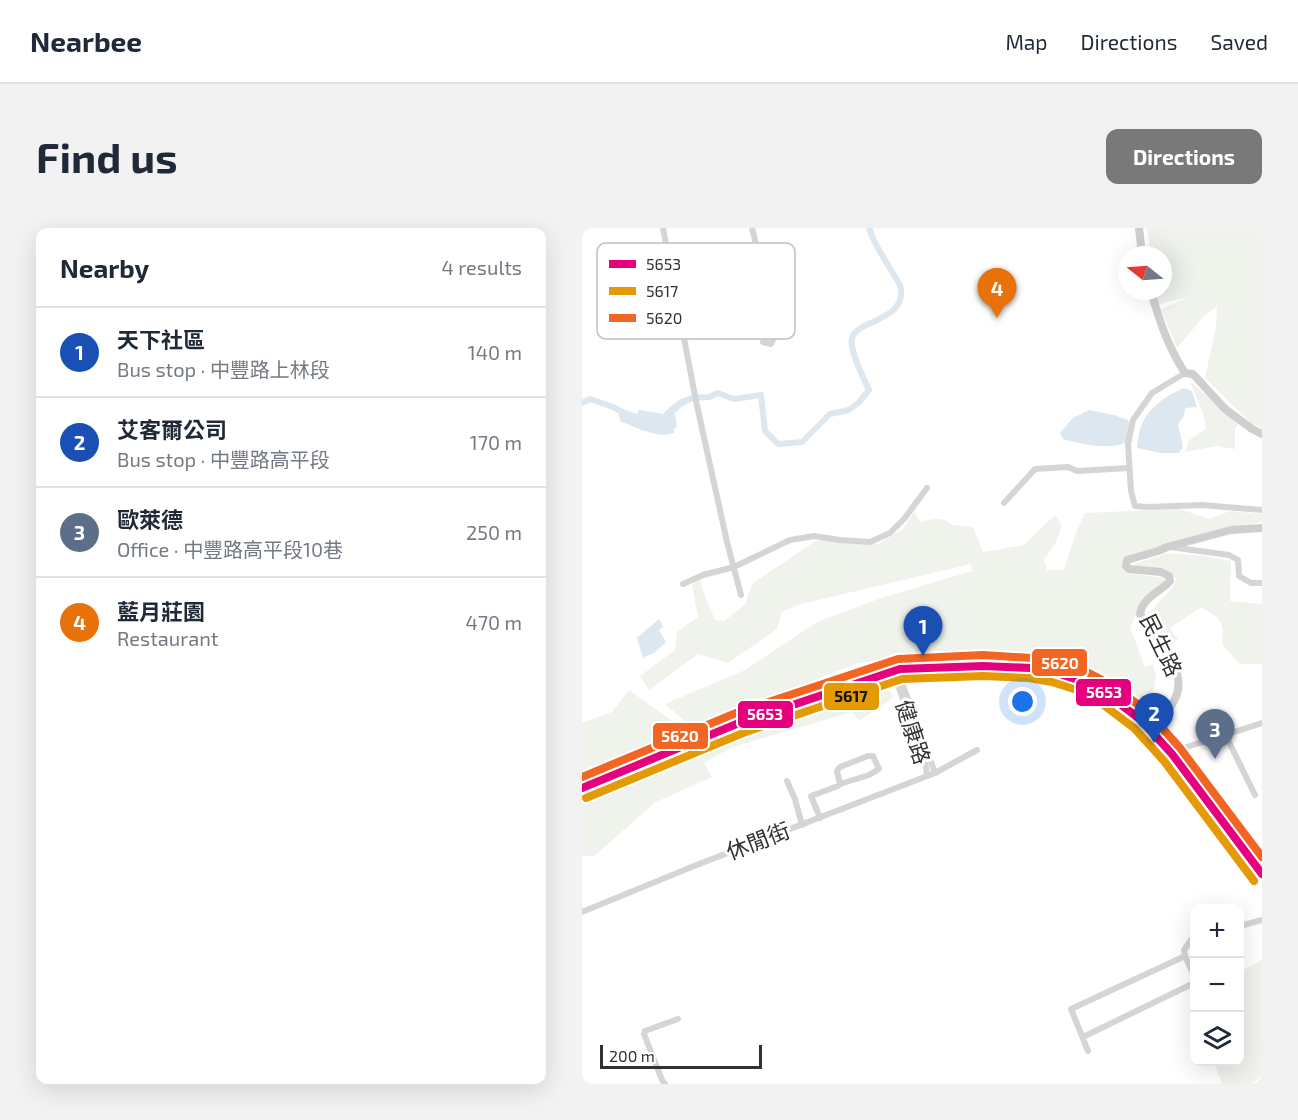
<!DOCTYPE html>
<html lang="en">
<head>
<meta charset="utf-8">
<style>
	:root { --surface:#fff; --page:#f2f2f3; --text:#1f2937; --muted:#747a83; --line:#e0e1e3; --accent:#797979 }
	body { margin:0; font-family:"Exo 2","Noto Sans TC",sans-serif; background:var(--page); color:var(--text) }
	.controls { position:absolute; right:18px; bottom:18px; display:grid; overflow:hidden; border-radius:12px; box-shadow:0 6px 24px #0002 }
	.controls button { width:54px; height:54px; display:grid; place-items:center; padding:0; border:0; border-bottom:2px solid var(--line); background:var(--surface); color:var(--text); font:30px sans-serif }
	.compass { position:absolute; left:536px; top:18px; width:54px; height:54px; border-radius:50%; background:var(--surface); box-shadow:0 6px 24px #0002; rotate:287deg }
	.scale { position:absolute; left:18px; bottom:15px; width:162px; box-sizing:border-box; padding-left:6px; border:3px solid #313131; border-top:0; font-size:16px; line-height:21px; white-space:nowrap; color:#313131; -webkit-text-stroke:4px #fff; paint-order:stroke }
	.you { position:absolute; left:441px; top:474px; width:21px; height:21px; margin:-15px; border:4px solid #fff; border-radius:50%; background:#1a73e8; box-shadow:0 0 0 9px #1a73e833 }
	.badge { display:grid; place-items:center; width:39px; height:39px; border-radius:50%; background:var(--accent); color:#fff; font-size:20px; font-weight:700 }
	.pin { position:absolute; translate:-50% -50px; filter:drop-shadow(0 2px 3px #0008) }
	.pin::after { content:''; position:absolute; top:32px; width:21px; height:18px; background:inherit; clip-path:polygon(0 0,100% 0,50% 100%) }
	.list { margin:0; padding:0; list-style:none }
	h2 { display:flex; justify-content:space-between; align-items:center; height:78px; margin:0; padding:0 24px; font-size:26px }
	h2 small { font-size:20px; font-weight:400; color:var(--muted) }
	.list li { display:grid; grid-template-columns:39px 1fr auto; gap:18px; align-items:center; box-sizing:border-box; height:90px; padding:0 24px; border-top:2px solid var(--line) }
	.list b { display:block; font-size:22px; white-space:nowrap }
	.list p { margin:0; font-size:20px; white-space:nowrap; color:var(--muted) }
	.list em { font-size:20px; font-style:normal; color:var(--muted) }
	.icon { flex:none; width:33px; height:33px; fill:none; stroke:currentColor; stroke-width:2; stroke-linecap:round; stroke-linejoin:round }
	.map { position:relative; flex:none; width:680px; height:856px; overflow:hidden; border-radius:12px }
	header { display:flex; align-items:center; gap:36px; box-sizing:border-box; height:84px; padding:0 30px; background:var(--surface); border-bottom:2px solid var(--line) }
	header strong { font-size:28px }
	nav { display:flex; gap:33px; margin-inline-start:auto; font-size:21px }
	.intro { display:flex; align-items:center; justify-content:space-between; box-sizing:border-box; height:144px; padding:0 36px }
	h1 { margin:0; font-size:42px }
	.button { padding:15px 27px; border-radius:12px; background:var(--accent); color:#fff; font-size:21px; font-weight:700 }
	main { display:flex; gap:36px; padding:0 36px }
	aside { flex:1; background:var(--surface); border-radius:12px; box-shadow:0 6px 24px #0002 }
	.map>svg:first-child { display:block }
</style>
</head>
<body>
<header>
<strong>Nearbee</strong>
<nav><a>Map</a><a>Directions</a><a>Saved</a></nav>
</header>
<div class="intro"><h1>Find us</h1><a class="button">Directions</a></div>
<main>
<aside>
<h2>Nearby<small>4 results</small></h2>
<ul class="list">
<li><span class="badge" style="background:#1a4fb4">1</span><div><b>天下社區</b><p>Bus stop · 中豐路上林段</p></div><em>140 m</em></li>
<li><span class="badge" style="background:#1a4fb4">2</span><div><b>艾客爾公司</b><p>Bus stop · 中豐路高平段</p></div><em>170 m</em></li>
<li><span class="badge" style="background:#5c6f8a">3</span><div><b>歐萊德</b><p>Office · 中豐路高平段10巷</p></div><em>250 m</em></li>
<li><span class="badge" style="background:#e8710a">4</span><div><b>藍月莊園</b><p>Restaurant</p></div><em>470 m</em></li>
</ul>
</aside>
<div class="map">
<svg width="680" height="856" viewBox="0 0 680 856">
	<rect width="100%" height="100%" fill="#fff"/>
	<g fill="#eff3ec">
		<polygon points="565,0 680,0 680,200 670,196 623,150 634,99 635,78 622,88 595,120 579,81 603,71 601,70 575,77 573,63 581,63 581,27 569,27"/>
		<path d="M 608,153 L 656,196 L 653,202 L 653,221 L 635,218 L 603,224 L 607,212 L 624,201 C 624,188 613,167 608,153 Z"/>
		<path d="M 598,281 L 627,291 L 648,283 L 680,286 L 680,294 L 603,311 L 550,329 L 546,345 L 582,350 L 582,358 L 555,385 L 548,399 L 563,439 L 571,436 L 574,449 L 568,485 L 558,473 L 533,455 L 448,426 L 374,424 L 276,435 L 110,499 L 83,476 L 163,442 L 235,394 L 299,370 L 390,343 L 389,336 L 219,376 L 200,384 L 195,401 L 146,435 L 116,426 L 67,462 L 58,448 L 93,422 L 95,404 L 116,389 L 110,357 L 118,350 L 121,363 L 133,392 L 142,393 L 164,376 L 165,369 L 171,355 L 232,314 L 245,310 L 296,316 L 321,301 L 332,284 L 339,294 C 350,291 361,288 370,297 L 391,299 L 401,324 L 442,317 L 473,287 L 480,298 L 473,316 L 462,332 L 465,342 L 482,342 L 493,307 L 503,285 Z"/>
		<path d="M 584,325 L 624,328 L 649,333 L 648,373 L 680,376 L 680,436 L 658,436 L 640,416 C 643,393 638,390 619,379 L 588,400 L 596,412 L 584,421 L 564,388 L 591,359 L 594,350 L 585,345 L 550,337 C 561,332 573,331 584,325 Z"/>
		<polygon points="303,452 311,470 277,493 270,484 148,520 122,535 130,549 74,574 11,629 0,627 0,573 113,522"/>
		<polygon points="47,462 103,502 23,534 0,542 0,495 30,484"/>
		<polygon points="680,732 680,848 669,856 640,856 632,834 658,834 658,744"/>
	</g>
	<g fill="#dde7f0">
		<path d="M 602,160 L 610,163 L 615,179 L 603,180 L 602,188 L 596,196 L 601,219 L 597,225 L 578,225 L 555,220 C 556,214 556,207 558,201 C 565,180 583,168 602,160 Z"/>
		<path d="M 111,167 L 111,173 L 99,179 L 93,185 L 95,199 L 92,200 L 92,205 C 74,211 54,199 38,193 L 37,187 L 40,181 L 55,186 L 57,182 L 81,186 C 92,175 96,171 111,167 Z"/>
		<path d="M 507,182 L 532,187 L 546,192 L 548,199 L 546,213 C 533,223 496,216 481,211 L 478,205 L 491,190 Z"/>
		<polygon points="77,391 81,399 77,402 84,414 72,425 61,430 55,410"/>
	</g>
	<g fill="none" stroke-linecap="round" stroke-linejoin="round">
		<g stroke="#dde7f0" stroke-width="6">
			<path d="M 110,170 L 127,169 L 136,165 L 152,171 L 179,167 L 183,203 L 196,216 L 220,214 L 248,186 L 267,182 L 277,174 L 287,162 C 282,151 267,122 270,110 C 275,92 323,93 319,61 C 319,56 313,50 311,45 C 302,31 292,16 287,0"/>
			<polyline points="0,175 8,171 31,179 46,187"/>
		</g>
		<g stroke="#d5d5d5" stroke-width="6">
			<polyline points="81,0 114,173 145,314 159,367"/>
			<polyline points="170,0 179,36 188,58 188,63 184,79 185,94 191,112 189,116 181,114"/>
			<polyline points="603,145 570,165 551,192 546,216 549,263 553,278 566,279 620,277 680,282"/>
			<polyline points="422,275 453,241 486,239 495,243 547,240"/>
			<polyline points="588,319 647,327 656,332 657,348 669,355 680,355"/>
			<polyline points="101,356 121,347 152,339 208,312 232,308 258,312 288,314 308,305 322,291 345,260"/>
			<polyline points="315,441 353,545"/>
			<polyline points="311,442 344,539 345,548"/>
			<polyline points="643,506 673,567"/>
			<polyline points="592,523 680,495"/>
			<polyline points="205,553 213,571 220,597"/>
			<polyline points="238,590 229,568 256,558 258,556 287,547 297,541 291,528 286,528 258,539 255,543 258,556"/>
			<polyline points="0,684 112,638 353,545 395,522"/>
			<polyline points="658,698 680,692"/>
			<polyline points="612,710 609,712 602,722 603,728 612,748"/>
			<polyline points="501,809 612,755"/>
			<polyline points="506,823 489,781 603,728"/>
			<polyline points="83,856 80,852 62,806 63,803 96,791"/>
		</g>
		<g stroke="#cfcfcf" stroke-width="8">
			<polyline points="557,0 560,27"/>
			<path d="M 569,63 C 577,92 586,119 603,145 L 611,146 L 643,181 L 670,201 L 680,206"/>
			<path d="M 569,502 C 584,484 602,470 595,445 L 558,386 C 561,369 577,365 588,353 L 587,348 L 579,344 L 547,341 L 544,338 L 545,332 L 576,323 L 585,319 L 649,302 L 680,300"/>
			<polyline points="679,856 680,855"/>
		</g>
		<g stroke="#c9c9c9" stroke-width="9">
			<path d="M 502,449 C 579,480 609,546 656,607 C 664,617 672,626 680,635"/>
			<polyline points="191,477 317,434 339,432 415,431 461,435 484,442"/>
			<path d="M 0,560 L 157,495 L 318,441 C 338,439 358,439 377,438 C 409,437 441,437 472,444 C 508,452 544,476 569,502 C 589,522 605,547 622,570 C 641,596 660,621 680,646"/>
		</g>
		<defs>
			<polyline id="bus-1" points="0,560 157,495 318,441 401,438 449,440 472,444 499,453 525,466 559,492 590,526 680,646"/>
			<polyline id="bus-2" points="4,570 161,505 320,451 401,448 447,450 470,454 495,462 519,475 552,500 582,533 672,653"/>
			<polyline id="bus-3" points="0,549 154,485 316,431 401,427 450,430 475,434 503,443 530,457 566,484 598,520 680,629"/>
		</defs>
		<use href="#bus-1" stroke="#fff" stroke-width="12"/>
		<use href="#bus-2" stroke="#fff" stroke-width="12"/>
		<use href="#bus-3" stroke="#fff" stroke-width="12"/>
		<use href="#bus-1" stroke="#e5007d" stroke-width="8"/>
		<use href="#bus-2" stroke="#e39a05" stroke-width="8"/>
		<use href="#bus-3" stroke="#f26522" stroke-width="8"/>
	</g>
	<g text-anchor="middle" stroke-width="6" stroke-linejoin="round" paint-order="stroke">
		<g font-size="22" fill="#313131" stroke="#fff">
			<text transform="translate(579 417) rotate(64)" y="8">民生路</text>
			<text transform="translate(331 504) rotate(72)" y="8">健康路</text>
			<text transform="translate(176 613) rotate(-21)" y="8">休閒街</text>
		</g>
	</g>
	<rect x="15" y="15" width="198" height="96" rx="9" fill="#fff" stroke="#c1c1c1" stroke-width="1.5"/>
	<rect x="27" y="32" width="27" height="8" fill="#e5007d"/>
	<rect x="27" y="59" width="27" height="8" fill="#e39a05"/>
	<rect x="27" y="86" width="27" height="8" fill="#f26522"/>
	<g font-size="16" fill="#313131">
		<text x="64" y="42">5653</text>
		<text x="64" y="69">5617</text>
		<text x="64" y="96">5620</text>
	</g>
	<g stroke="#fff" stroke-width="2">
		<rect x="449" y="420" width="57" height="29" rx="6" fill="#f26522"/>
		<rect x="493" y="450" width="57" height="29" rx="6" fill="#e5007d"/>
		<rect x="241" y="454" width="57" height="29" rx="6" fill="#e39a05"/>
		<rect x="155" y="472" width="57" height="29" rx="6" fill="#e5007d"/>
		<rect x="70" y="494" width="57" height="28" rx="6" fill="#f26522"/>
	</g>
	<g font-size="16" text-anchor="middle" font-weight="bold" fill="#fff">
		<text x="478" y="441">5620</text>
		<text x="522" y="470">5653</text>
		<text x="183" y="492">5653</text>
		<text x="98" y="514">5620</text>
	</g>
	<g font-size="16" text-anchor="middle" font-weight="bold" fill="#111">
		<text x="269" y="474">5617</text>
	</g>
</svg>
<div class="controls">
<button>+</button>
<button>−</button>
<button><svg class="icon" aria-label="layers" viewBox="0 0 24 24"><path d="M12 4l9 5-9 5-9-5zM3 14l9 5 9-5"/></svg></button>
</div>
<svg class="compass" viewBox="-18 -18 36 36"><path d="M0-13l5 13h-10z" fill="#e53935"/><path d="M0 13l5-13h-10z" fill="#747a83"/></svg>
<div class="scale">200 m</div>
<div class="you"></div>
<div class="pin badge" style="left:341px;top:428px;background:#1a4fb4">1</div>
<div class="pin badge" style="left:572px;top:515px;background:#1a4fb4">2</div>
<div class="pin badge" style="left:633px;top:531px;background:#5c6f8a">3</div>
<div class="pin badge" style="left:415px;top:90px;background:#e8710a">4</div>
</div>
</main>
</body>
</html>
